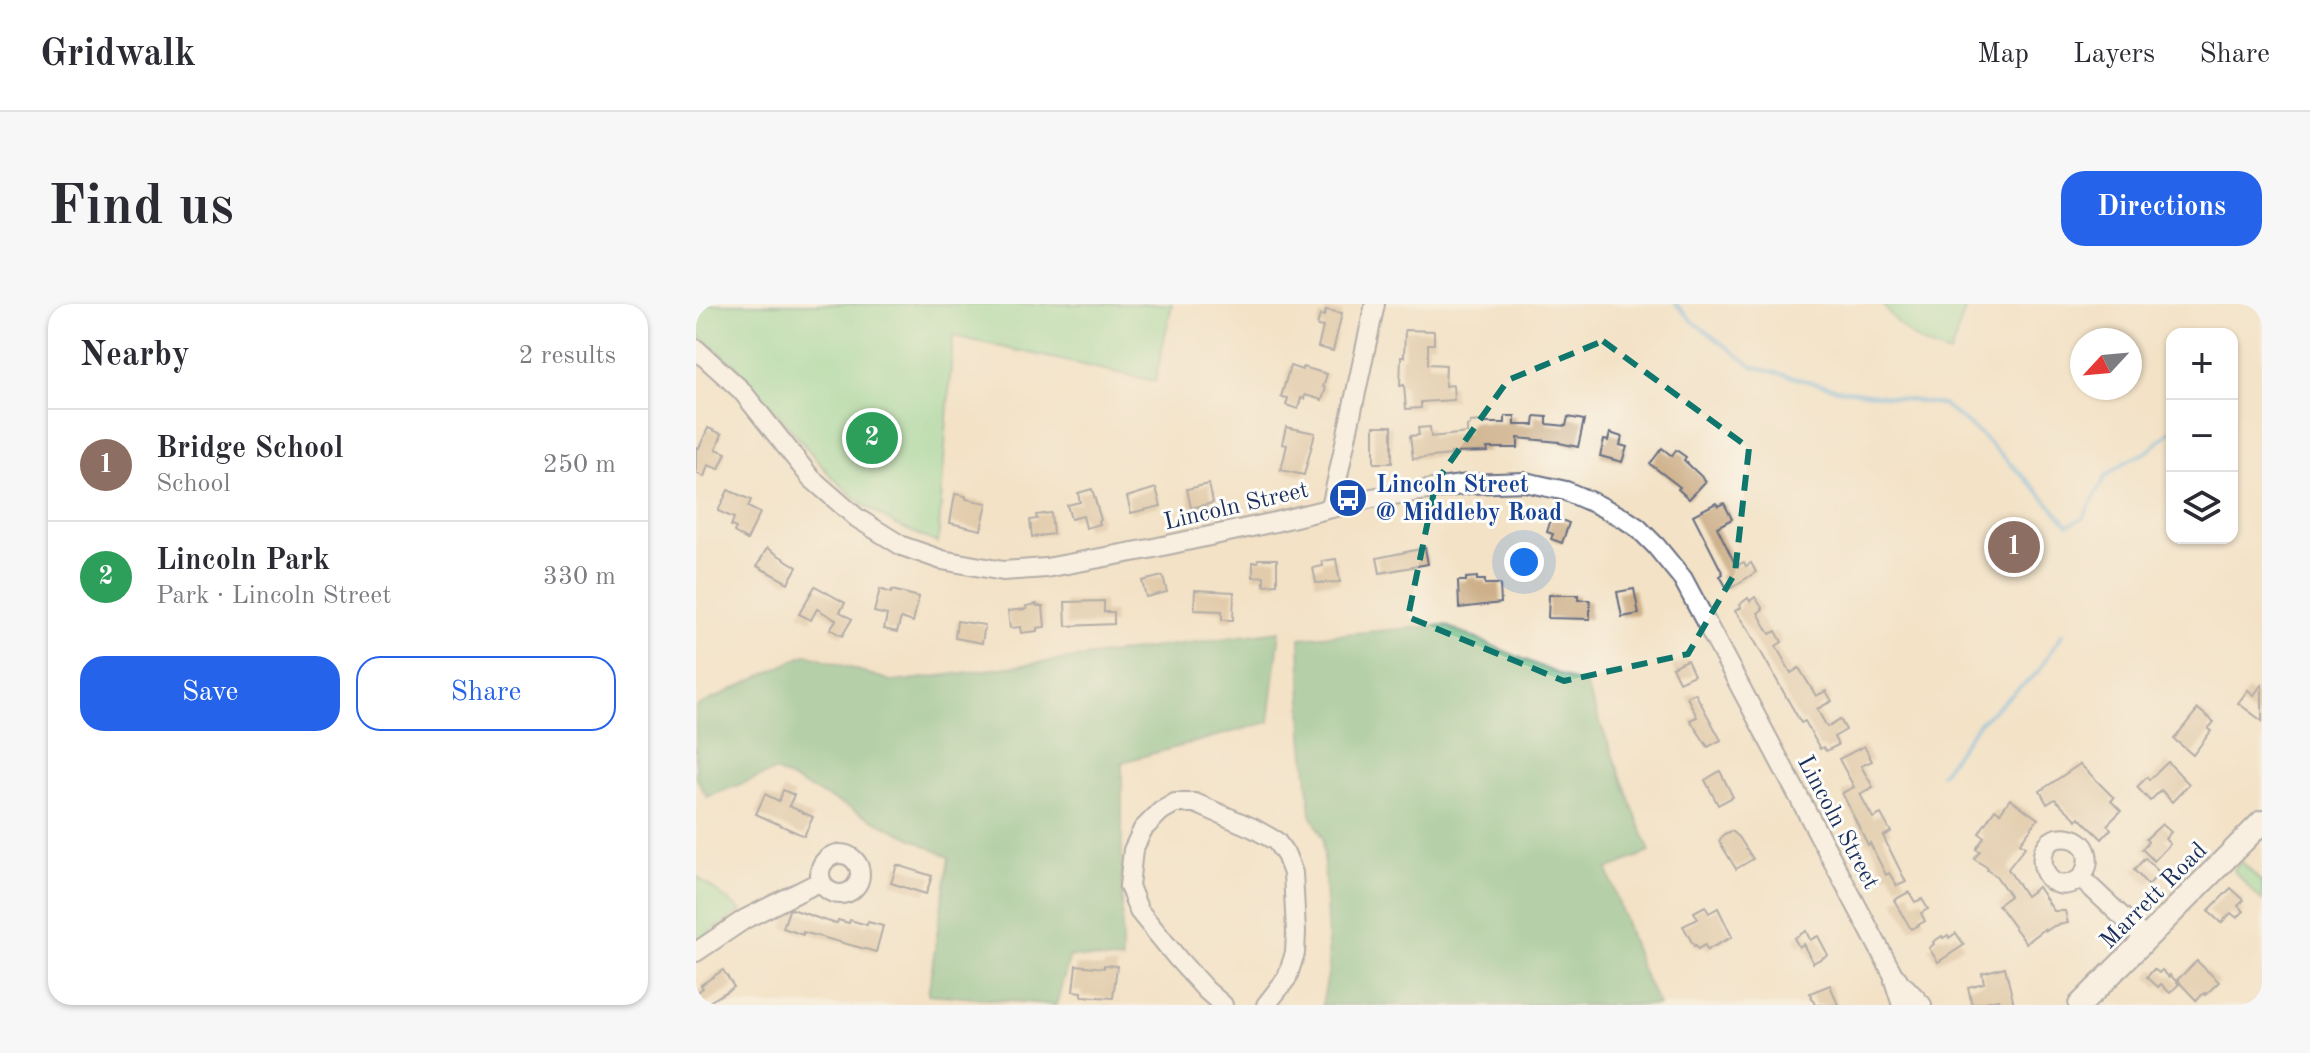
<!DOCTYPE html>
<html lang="en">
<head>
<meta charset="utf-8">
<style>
	:root { --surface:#fff; --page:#f7f7f7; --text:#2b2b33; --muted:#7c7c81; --line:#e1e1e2; --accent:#2563eb }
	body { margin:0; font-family:"Old Standard TT",serif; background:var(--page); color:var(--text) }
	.controls { position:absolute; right:24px; top:24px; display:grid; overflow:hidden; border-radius:16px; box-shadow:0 2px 6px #0004 }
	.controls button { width:72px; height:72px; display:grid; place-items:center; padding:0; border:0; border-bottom:2px solid var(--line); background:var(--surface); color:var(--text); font:40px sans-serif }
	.compass { position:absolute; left:1374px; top:24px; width:72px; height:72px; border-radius:50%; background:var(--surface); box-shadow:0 2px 6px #0004; rotate:244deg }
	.you { position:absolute; left:828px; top:258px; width:28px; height:28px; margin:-20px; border:6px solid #fff; border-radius:50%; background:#1a73e8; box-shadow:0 0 0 12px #1a73e833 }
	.badge { display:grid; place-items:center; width:52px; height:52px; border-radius:50%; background:var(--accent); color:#fff; font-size:26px; font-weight:700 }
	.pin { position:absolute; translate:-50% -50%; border:4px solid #fff; box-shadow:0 2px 8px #0006 }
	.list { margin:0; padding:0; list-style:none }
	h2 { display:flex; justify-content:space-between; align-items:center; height:104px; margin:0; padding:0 32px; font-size:34px }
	h2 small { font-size:26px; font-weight:400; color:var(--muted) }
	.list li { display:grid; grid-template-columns:52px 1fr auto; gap:24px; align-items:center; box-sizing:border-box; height:112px; padding:0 32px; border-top:2px solid var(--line) }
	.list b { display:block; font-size:30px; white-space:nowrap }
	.list p { margin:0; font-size:26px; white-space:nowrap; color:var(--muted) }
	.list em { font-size:26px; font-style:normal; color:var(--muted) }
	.actions { display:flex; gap:16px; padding:24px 32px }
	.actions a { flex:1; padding:18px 0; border:2px solid var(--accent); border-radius:24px; text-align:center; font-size:28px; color:var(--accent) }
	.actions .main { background:var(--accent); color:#fff }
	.icon { flex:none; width:44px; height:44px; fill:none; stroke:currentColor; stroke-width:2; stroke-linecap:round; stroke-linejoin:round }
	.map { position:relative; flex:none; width:1566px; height:701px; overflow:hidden; border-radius:24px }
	header { display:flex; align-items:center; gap:48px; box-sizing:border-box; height:112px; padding:0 40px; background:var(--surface); border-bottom:2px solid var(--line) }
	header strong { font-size:38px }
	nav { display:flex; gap:44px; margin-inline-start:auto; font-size:28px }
	.intro { display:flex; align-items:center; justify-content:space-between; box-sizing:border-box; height:192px; padding:0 48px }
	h1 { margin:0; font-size:56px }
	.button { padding:20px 36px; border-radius:24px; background:var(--accent); color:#fff; font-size:28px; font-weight:700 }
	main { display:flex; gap:48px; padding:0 48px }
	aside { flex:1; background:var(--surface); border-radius:24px; box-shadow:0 2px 6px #0004 }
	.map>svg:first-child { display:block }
</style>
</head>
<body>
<header>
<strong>Gridwalk</strong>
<nav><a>Map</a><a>Layers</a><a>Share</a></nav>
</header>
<div class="intro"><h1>Find us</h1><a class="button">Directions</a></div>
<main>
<aside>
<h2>Nearby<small>2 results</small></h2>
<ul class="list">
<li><span class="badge" style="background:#8d6e63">1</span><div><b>Bridge School</b><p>School</p></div><em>250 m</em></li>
<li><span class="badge" style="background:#2e9e5b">2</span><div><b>Lincoln Park</b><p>Park · Lincoln Street</p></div><em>330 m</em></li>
</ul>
<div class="actions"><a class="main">Save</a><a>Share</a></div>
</aside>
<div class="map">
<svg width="1566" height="701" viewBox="0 0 1566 701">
	<rect width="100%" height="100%" fill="#fdfcf7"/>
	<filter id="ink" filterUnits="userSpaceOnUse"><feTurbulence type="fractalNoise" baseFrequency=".0125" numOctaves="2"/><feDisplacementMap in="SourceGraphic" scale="16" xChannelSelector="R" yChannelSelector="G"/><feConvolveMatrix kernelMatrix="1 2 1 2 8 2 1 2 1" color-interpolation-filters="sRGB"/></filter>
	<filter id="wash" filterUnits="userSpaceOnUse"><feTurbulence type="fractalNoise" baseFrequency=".006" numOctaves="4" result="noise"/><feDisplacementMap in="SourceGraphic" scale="32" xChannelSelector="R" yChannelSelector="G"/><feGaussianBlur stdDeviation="1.8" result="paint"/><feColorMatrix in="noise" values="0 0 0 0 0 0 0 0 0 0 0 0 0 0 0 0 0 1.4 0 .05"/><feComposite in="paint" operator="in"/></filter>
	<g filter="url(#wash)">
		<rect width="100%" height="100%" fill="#f3e2c6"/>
		<g fill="#86da9c" stroke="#50847d" stroke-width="2">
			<polygon points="0,0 476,0 459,77 257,32 242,239 200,221 166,200 134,171 40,62 0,29"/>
			<path d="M 1186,0 L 1271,0 L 1254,50 C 1220,41 1207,27 1186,0 Z"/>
			<polygon points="1545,557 1566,579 1566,597 1537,566"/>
			<polygon points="0,572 46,607 0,637"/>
		</g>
		<g fill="#6cba84" stroke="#447471" stroke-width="2">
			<polygon points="748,321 890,382 954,548 911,565 946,667 963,701 626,701 633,665 627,534 615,510 607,431 604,334"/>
			<polygon points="584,327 573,418 426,458 426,657 374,652 360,701 232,690 253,553 79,467 11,493 0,473 0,403 111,350 198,378"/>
		</g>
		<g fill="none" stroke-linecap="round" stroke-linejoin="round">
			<g stroke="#6bb4e3" stroke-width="4">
				<polyline points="980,0 995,16 1056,62 1140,85 1248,101 1282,128 1341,186 1372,221 1387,214 1410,172 1431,157 1451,148 1476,126"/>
				<polyline points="1245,470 1283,419 1342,368 1367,329"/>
			</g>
		</g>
		<g id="blocks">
			<g fill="#ceb08a">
				<polygon points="630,6 646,9 637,47 622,43 627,23 621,22 624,11 628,12"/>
				<polygon points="709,26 738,27 738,40 732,40 732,60 750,61 749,82 757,81 758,96 725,98 725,104 710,105 708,81 704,82 705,53 708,53"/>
				<polygon points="594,62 606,66 607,63 631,70 627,83 630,84 626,96 609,91 608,95 605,94 602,105 590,101 592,94 585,93"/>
				<polygon points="809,112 819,112 819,121 838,121 839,112 851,113 851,120 870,122 872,113 888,116 882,143 863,139 863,138 822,134 822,144 791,144 792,148 755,149 755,151 717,155 714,132 723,131 722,124 734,123 735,133 771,129 771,122 774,121 774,118 785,117 785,119 809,119"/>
				<rect x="678" y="122" width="18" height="37"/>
				<polygon points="590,123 619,129 608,171 585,166 591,141 586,140"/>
				<polygon points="12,124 26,130 20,145 30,149 23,165 12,161 8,173 0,169 0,143 3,144"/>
				<polygon points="914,129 926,133 924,141 931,143 926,158 904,152 908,136 912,137"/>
				<polygon points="966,144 976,152 980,146 990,153 988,156 1010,177 993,195 982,185 984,183 954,160"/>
				<polygon points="513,180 517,199 495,204 491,185"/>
				<polygon points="460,184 465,202 435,209 431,193"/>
				<polygon points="396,185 405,216 403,217 404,220 390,224 387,212 375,215 371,201 384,198 382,189"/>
				<polygon points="32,186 55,196 52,203 64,209 51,236 38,228 40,224 35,222 38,214 22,207"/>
				<polygon points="259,190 270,192 270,195 291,199 285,226 254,219"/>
				<polygon points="1020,199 1022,202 1028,199 1036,215 1021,223 1040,262 1048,258 1050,262 1055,259 1060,268 1032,286 1024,272 1027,270 997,211"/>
				<polygon points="355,209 357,230 336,233 334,216 341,215 340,211"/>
				<polygon points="856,212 873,219 866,239 855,235 857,230 851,228"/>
				<polygon points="71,244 101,263 92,279 61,262"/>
				<polygon points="729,244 732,260 684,269 681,254"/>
				<polygon points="562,255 581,255 581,280 568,281 568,272 557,273 557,258 561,258"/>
				<polygon points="640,255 644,278 620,279 617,264 627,262 626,257"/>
				<polygon points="467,272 471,288 450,293 446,277"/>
				<polygon points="781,273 781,276 789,276 789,280 804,280 805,299 763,304 762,277 770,277 770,274"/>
				<polygon points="119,282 149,299 144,308 156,315 146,332 134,325 140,316 121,305 115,316 103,310"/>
				<polygon points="184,285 195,289 196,286 223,293 217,318 205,314 201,328 188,325 191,311 178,308"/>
				<polygon points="938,285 943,310 926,313 921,288"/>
				<polygon points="499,286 538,288 537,316 526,316 526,307 498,306"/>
				<polygon points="853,291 882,291 882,296 894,296 894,315 852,314"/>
				<polygon points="1059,293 1067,305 1062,309 1074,330 1080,327 1086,338 1080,342 1095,369 1103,364 1120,392 1130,387 1136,397 1121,405 1131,423 1144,415 1150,426 1138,433 1142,441 1130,447 1127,443 1124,445 1109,417 1105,419 1053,327 1039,307 1045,303 1043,301 1052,294 1054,297"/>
				<polygon points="408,297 408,308 418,308 418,320 370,322 369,298"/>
				<polygon points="341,300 341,302 347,302 349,323 341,324 341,327 325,329 324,323 314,324 312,307 331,305 330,302"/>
				<polygon points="261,317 289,321 286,339 259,334"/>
				<polygon points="991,356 998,371 983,378 976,363"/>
				<polygon points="1566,380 1566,417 1542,399 1552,386 1558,391"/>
				<polygon points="999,389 1025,436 1012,443 994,416 1001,413 991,393"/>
				<polygon points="1502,405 1518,418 1512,425 1515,427 1497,451 1478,435"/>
				<polygon points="1168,442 1176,457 1165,462 1177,483 1164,490 1177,514 1185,510 1195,528 1187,532 1210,578 1201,582 1193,569 1190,571 1174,539 1172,541 1146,489 1158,483 1143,455"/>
				<polygon points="1472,458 1493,480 1476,498 1465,486 1454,497 1441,483 1451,473 1453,476"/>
				<polygon points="1384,460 1418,494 1415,497 1425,507 1411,521 1415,525 1406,535 1383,513 1381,516 1359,495 1351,500 1344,487"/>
				<polygon points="1024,467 1037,493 1022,501 1009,476"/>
				<polygon points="87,486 98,491 93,502 117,513 108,532 60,510 69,490 83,497"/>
				<polygon points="1314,495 1342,515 1324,539 1329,543 1312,565 1330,592 1342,583 1358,607 1369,607 1372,619 1358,622 1350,627 1349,625 1330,639 1302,601 1314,592 1300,572 1291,566 1292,564 1278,555 1284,547 1280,545 1288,533 1283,529 1299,505 1304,509"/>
				<polygon points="1466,520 1475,528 1469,535 1474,540 1458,557 1446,545 1452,538 1450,535"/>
				<polygon points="1036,527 1043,533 1057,555 1040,565 1023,537 1028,530"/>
				<polygon points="1449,554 1464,569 1452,581 1438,566"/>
				<polygon points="201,561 236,572 230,590 195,579"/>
				<polygon points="1535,584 1548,596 1542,602 1548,607 1541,614 1535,609 1525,619 1512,607"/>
				<polygon points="1213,588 1219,598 1226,595 1232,605 1225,609 1229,617 1215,625 1198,596"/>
				<polygon points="1009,602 1013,609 1022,604 1036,633 1011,646 1009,641 1002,645 1000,641 998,642 987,622 1002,615 998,608"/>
				<polygon points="96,605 130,617 141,619 142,616 153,619 154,616 171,621 172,618 187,622 180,648 107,628 107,631 87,624 93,606"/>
				<polygon points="1110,627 1114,636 1122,632 1132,651 1117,659 1107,640 1103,643 1098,634"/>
				<polygon points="1260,629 1268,641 1242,658 1233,644 1238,640 1237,638 1246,632 1247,634 1252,631 1253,634"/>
				<polygon points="1501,657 1523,678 1509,691 1508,689 1500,696 1481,676"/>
				<polygon points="380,661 408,664 408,661 421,662 417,694 386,692 386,688 377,687"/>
				<polygon points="1309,663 1318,701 1304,701 1302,695 1276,701 1272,683 1288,679 1286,669"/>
				<polygon points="1458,665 1463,669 1466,666 1473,673 1474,671 1483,680 1474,689 1465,680 1462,683 1451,673"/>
				<polygon points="27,666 38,683 8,701 0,689 7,684 5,681"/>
				<polygon points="1134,681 1142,701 1119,701 1114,689"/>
			</g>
		</g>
	</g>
	<g filter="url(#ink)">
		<use href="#blocks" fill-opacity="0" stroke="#676e82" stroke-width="2"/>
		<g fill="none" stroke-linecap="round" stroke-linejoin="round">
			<defs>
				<g id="minor">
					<polyline points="0,45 45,86 115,174 161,214 206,242 246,256 307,267 350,264 453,245 579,218 676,194 772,180 829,178 870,187 900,200 927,214 942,224 960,242 987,275 1200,676 1210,684 1226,701"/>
					<polyline points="635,204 679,0"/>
					<circle cx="144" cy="570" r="20"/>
					<path d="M 1385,574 C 1396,560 1394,538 1374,534 C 1330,526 1343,603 1385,574 L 1450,635"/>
					<polyline points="0,648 49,615 125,577"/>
					<polyline points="527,701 510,686 482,655 443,607 433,582 437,546 447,525 465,507 479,499 499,499 557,524 580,537 590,551 597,569 600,628 599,649 591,674 570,701"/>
				</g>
				<g id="major">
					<polyline points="1200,676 1208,701"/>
					<polyline points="1384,701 1566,518"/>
				</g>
			</defs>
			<use href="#minor" stroke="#676e82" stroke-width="22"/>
			<use href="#major" stroke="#676e82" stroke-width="26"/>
			<use href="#minor" stroke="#fff" stroke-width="18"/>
			<use href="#major" stroke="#fff" stroke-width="22"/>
		</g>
	</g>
	<path d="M0 0H1566V701H0ZM 907,37 L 1053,144 L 1039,269 L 992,350 L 868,377 L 712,313 L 740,178 L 812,76 Z" fill="#f3e2c6" fill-opacity=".55" fill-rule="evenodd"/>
	<path fill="none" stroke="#0f766e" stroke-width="6" stroke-dasharray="16 10" stroke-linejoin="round" d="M 907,37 L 1053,144 L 1039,269 L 992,350 L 868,377 L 712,313 L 740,178 L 812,76 Z"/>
	<defs>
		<symbol id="bus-disc" viewBox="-11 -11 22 22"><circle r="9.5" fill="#1a4fb4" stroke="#fdfcf7"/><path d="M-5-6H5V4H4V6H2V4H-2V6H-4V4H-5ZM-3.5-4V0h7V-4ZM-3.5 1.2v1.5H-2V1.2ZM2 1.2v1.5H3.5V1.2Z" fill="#fff"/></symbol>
	</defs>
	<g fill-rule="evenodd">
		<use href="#bus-disc" x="630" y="172" width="44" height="44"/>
	</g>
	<g text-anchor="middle" stroke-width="6" stroke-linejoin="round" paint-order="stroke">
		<g font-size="24" font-weight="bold" fill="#164399" stroke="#fdfcf7" text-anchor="start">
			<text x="680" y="188">Lincoln Street<tspan x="680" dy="28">@ Middleby Road</tspan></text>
		</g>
		<g font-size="24" fill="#1b2f5e" stroke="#fdfcf7">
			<text transform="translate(540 201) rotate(-13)" y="8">Lincoln Street</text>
			<text transform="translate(1143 518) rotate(62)" y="8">Lincoln Street</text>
			<text transform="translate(1457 591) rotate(-45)" y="8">Marrett Road</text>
		</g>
	</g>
</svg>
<div class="controls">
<button>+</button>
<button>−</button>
<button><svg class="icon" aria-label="layers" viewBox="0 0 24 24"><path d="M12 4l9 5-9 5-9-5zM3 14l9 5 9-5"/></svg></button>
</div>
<svg class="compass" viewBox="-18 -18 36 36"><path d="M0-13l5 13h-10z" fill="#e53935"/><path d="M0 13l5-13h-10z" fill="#7c7c81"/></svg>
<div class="you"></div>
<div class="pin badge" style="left:1318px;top:243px;background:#8d6e63">1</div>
<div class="pin badge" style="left:176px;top:134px;background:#2e9e5b">2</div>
</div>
</main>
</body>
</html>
